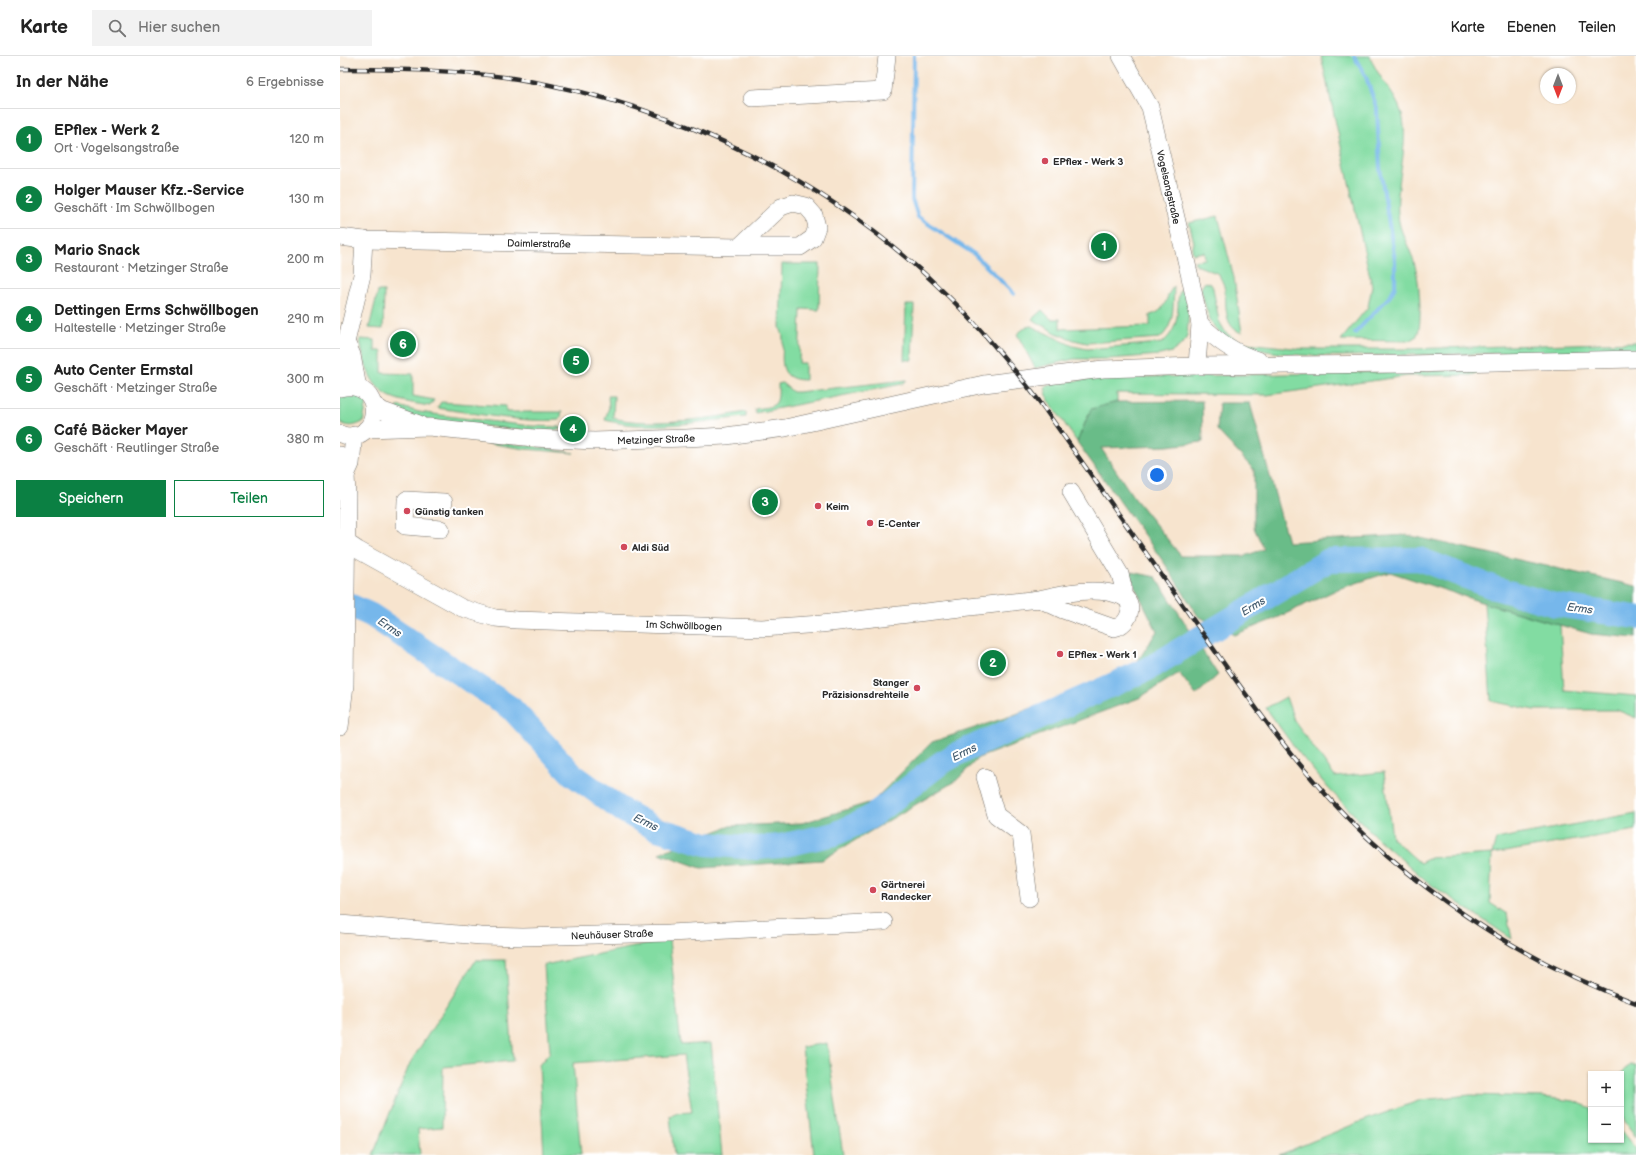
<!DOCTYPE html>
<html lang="de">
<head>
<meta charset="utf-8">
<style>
	:root { --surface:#fff; --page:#f2f2f2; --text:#222; --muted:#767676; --line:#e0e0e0; --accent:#0b8043 }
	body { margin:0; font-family:"Balsamiq Sans",sans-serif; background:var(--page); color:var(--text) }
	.controls { position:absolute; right:12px; bottom:12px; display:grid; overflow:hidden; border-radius:0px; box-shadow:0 1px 3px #0004 }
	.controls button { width:36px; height:36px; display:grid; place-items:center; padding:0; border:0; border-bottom:1px solid var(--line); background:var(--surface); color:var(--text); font:20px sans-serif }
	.compass { position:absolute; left:1200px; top:12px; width:36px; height:36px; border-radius:50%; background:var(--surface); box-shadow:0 1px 3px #0004; rotate:180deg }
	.you { position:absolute; left:817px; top:419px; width:14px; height:14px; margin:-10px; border:3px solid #fff; border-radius:50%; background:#1a73e8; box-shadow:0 0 0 6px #1a73e833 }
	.badge { display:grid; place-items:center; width:26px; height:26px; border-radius:50%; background:var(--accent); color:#fff; font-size:13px; font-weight:700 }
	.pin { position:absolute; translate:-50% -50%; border:2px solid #fff; box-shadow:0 1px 4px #0006 }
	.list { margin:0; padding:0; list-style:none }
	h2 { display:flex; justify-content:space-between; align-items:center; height:52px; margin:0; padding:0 16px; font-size:17px }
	h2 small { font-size:13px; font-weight:400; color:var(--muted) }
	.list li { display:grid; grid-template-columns:26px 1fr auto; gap:12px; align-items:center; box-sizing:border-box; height:60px; padding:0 16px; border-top:1px solid var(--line) }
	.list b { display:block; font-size:15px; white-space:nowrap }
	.list p { margin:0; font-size:13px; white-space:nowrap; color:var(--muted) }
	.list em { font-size:13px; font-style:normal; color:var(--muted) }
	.actions { display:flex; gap:8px; padding:12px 16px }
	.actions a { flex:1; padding:9px 0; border:1px solid var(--accent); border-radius:0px; text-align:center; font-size:14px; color:var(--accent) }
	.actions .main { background:var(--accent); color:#fff }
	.icon { flex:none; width:22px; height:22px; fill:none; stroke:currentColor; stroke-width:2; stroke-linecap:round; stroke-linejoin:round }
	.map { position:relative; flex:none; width:1296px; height:1099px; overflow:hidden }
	header { display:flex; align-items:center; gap:24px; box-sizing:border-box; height:56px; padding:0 20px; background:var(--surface); border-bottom:1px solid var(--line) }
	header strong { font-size:19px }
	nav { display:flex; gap:22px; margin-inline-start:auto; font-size:14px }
	.search { width:280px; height:36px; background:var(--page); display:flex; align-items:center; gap:10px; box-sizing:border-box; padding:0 14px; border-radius:0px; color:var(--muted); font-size:15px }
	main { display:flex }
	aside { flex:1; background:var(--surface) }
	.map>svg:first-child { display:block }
</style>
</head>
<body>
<header>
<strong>Karte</strong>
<div class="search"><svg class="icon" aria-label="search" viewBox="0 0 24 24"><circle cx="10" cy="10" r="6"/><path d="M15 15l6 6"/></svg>Hier suchen</div>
<nav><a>Karte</a><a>Ebenen</a><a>Teilen</a></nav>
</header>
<main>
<aside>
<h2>In der Nähe<small>6 Ergebnisse</small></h2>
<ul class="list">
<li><span class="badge">1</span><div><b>EPflex - Werk 2</b><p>Ort · Vogelsangstraße</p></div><em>120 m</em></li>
<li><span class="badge">2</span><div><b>Holger Mauser Kfz.-Service</b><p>Geschäft · Im Schwöllbogen</p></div><em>130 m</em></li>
<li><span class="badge">3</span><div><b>Mario Snack</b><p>Restaurant · Metzinger Straße</p></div><em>200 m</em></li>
<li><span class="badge">4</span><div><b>Dettingen Erms Schwöllbogen</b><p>Haltestelle · Metzinger Straße</p></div><em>290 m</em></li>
<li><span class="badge">5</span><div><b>Auto Center Ermstal</b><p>Geschäft · Metzinger Straße</p></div><em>300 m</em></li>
<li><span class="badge">6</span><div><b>Café Bäcker Mayer</b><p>Geschäft · Reutlinger Straße</p></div><em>380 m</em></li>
</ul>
<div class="actions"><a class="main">Speichern</a><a>Teilen</a></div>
</aside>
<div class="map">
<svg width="1296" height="1099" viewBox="0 0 1296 1099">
	<rect width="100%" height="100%" fill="#fff"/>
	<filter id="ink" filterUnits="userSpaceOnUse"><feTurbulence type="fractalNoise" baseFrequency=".025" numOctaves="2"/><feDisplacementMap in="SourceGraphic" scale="8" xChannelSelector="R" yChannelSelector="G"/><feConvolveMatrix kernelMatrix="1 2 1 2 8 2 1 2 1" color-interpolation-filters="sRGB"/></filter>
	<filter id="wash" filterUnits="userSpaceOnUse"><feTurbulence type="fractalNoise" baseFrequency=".012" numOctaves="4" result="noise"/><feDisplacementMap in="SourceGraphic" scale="16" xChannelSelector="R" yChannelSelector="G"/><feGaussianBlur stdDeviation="0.9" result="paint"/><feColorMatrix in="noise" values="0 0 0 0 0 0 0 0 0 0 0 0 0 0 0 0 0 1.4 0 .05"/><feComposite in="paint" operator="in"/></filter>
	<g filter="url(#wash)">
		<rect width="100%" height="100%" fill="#f7e4ce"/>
		<g fill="#82dca2" stroke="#568466">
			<path d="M 981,0 L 1030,0 C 1037,21 1055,36 1062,58 C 1071,93 1051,136 1060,170 C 1064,184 1072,196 1075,210 C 1079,222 1083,269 1077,279 C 1075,283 1071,284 1067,285 L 1001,284 L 1028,251 L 1032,230 Z"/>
			<path d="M 878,160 L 894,222 L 902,277 C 881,270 888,247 884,230 C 883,226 880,222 879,218 L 856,209 L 854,205 L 865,203 L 864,196 L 853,198 L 852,194 L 854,186 L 849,167 Z"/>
			<path d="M 442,208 L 480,208 L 479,254 L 461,253 L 459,307 L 465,307 L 465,324 C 436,324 443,302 443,283 C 443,278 441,275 440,271 Z"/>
			<path d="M 865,226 L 871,228 L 873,232 L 879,265 L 886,277 L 895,283 L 907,287 L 962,293 L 1068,293 L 1296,286 L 1296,295 L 1001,300 C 966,300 924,299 893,285 C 889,283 884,282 882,279 C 868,268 865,248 861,232 Z"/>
			<path d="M 834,230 C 833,248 835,270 820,282 L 747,287 L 734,284 L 716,277 L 692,263 L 702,254 L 711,263 L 720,263 L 720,273 L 810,270 L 810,259 C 828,255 824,241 834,230 Z"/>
			<path d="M 841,234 L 844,235 C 852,242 847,272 847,283 L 840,290 L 832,296 L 820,299 L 768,303 L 734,303 L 695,312 L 677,278 L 686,271 L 691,270 L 733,290 L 747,293 L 822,287 C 835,276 837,266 838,250 C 838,244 838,239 841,234 Z"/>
			<polygon points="38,235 44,235 43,273 29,272"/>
			<polygon points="566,249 574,249 572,304 564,304"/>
			<path d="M 20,283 L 35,284 L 35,295 L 42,295 L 42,317 L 73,318 L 73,340 L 94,344 L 90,350 C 77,348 63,346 51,341 C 29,331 23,304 20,283 Z"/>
			<polygon points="1129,314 1136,314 1139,317 1131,319 1068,320 927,339 777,337 777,346 751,353 737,386 708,343 705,331 719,326 764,322"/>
			<path d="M 567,324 L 562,328 L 415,357 L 415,353 C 436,350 439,351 438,328 L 442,327 L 453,336 L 458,336 Z"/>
			<path d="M 11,336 L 27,346 L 23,366 C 15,370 8,372 0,366 L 0,340 Z"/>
			<path d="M 268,340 L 274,340 L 273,362 C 309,371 368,363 406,356 L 406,361 C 362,365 308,376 265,364 L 269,351 Z"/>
			<path d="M 101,346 L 166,350 L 166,356 L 222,356 L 220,364 C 183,367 134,357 97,352 Z"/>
			<polygon points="58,350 79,356 122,362 191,370 220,371 222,373 201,376 89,364 57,356"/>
			<polygon points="135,385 186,389 234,397 185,393"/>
			<polygon points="1144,547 1220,569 1224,634 1296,640 1296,662 1277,654 1194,654 1151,645"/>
			<polygon points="946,641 954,664 995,721 1044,716 1052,782 1080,807 1090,802 1152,798 1156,783 1296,757 1296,774 1152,798 1150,847 1167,858 1172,883 1090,828 1038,783 989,733 954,691 926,652"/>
			<polygon points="329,884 341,989 371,987 382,1099 334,1099 330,1060 338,1057 352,1056 343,999 233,1007 241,1099 204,1099 199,1009 210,996 204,909"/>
			<polygon points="136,904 166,904 173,1005 103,1011 102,1071 78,1073 80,1099 33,1099 70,1007"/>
			<polygon points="487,987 503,1099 474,1099 462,991"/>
			<polygon points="1291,1009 1296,1009 1296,1081 1281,1060 1281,1019 1285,1013"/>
			<polygon points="1130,1039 1201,1041 1234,1045 1251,1052 1251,1084 1281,1084 1281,1075 1296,1093 1296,1099 939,1099 1017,1067 1081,1044"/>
		</g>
		<g fill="#69bc88" stroke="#4a745a">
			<polygon points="862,345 863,386 827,390 761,392 792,439 841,500 905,500 924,493 914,472 914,414 877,374 879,347 910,347 948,486 1067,479 1296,530 1296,582 1251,578 1144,547 1050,516 998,533 939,561 894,579 858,560 825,508 737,386 751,353 777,346"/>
			<polygon points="787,515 816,521 878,619 856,639 839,617 799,642 638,702 617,724 482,804 361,812 319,797 390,770 462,767 532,746 592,686 671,660 792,614 817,575"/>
		</g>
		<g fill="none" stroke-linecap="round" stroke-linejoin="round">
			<g stroke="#76b7eb" stroke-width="4">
				<polyline points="574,0 572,143 578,161 634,198 674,238"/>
				<polyline points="1014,0 1026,21 1037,53 1040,112 1055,205 1055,231 1050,240 1015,277"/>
			</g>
			<polyline stroke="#76b7eb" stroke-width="24" points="0,545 31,559 171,652 232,718 282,754 314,772 366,788 417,792 440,790 495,778 529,762 601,707 619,697 808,613 989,504 1079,503 1155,532 1215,549 1296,561"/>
		</g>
	</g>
	<g filter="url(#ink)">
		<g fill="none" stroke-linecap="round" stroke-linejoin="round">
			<defs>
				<g id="minor">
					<polyline points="781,0 810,51 850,221 860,268 857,310"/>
					<polyline points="412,42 543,35 547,0"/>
					<polyline points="0,181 24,184 399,191 460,191 473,182 477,171 474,159 466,150 453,147 441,151 399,191"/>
					<path d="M 860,268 C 879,286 894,297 920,305"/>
					<polyline points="7,288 12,299 18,332"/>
					<polyline points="0,327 3,299 22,219 24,184"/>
					<path d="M 0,332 C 48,321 41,393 0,378"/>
					<polyline points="34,349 43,355 79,368"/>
					<polyline points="26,373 89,371 194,382 254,385 346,382 386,380 445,372 644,328 763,313 857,310 1067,308 1296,303"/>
					<polyline points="0,399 1,408 6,419 7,439 5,629 0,671"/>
					<polyline points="6,419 11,408 14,379"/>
					<polyline points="731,436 780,518 783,530 783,541"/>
					<polyline points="101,473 65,470 66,444 104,446"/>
					<path d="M 0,482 L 18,494 L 122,552 L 155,562 L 176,564 L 422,572 L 481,568 L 699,543 C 725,537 756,530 782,540 C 796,546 790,569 774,572 L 723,554 L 699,543"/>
					<polyline points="645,721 656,759 681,778 689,842"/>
					<polyline points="0,868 141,880 183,881 329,877 544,866"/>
				</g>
			</defs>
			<use href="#minor" stroke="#726c64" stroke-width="18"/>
			<use href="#minor" stroke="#fff" stroke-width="17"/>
			<defs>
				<path id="rail" d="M 0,13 C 59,13 119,14 178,23 C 340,50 492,125 609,241 C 642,273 671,309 699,345 C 749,416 799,487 849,558 C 904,636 958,716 1028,782 C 1106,854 1196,910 1296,947"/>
			</defs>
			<use href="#rail" stroke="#2b2b2b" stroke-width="4.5"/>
			<use href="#rail" stroke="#fff" stroke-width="3" stroke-dasharray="9" stroke-linecap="butt"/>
		</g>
	</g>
	<g fill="#d1495b" stroke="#fff" stroke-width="1.5">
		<circle cx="705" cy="105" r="4"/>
		<circle cx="478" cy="450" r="4"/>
		<circle cx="67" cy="455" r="4"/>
		<circle cx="530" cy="467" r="4"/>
		<circle cx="284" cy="491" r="4"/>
		<circle cx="720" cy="598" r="4"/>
		<circle cx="577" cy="632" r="4"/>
		<circle cx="533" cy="834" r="4"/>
	</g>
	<g text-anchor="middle" stroke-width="4" stroke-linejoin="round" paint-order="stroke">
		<g font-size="10" font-weight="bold" fill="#2b2b2b" stroke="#fff" text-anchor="start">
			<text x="713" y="109">EPflex - Werk 3</text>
			<text x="486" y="454">Keim</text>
			<text x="75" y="459">Günstig tanken</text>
			<text x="538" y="471">E-Center</text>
			<text x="292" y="495">Aldi Süd</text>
			<text x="728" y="602">EPflex - Werk 1</text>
			<text x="569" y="630" text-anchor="end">Stanger<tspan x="569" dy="12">Präzisionsdrehteile</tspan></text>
			<text x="541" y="832">Gärtnerei<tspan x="541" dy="12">Randecker</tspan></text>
		</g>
		<g font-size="10" fill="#2b2b2b" stroke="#fff">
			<text transform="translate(829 131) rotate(77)" y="4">Vogelsangstraße</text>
			<text transform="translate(199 187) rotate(1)" y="4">Daimlerstraße</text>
			<text transform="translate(316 383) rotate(-2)" y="4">Metzinger Straße</text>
			<text transform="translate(344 569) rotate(2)" y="4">Im Schwöllbogen</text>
			<text transform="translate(272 878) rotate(-2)" y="4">Neuhäuser Straße</text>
		</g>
		<g font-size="11" font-style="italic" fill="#455c6e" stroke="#fff">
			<text transform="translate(913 550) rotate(-31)" y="4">Erms</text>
			<text transform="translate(1240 552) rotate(8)" y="4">Erms</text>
			<text transform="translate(50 571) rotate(34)" y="4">Erms</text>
			<text transform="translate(624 696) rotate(-26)" y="4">Erms</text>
			<text transform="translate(306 766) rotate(26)" y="4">Erms</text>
		</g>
	</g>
</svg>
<div class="controls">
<button>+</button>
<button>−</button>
</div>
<svg class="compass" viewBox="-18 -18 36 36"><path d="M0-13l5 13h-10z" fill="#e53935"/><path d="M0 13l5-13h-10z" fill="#767676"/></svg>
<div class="you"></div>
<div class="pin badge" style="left:764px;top:190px">1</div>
<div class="pin badge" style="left:653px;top:607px">2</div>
<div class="pin badge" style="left:425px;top:446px">3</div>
<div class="pin badge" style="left:233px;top:373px">4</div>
<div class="pin badge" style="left:236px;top:305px">5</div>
<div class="pin badge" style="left:63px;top:288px">6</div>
</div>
</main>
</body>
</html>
